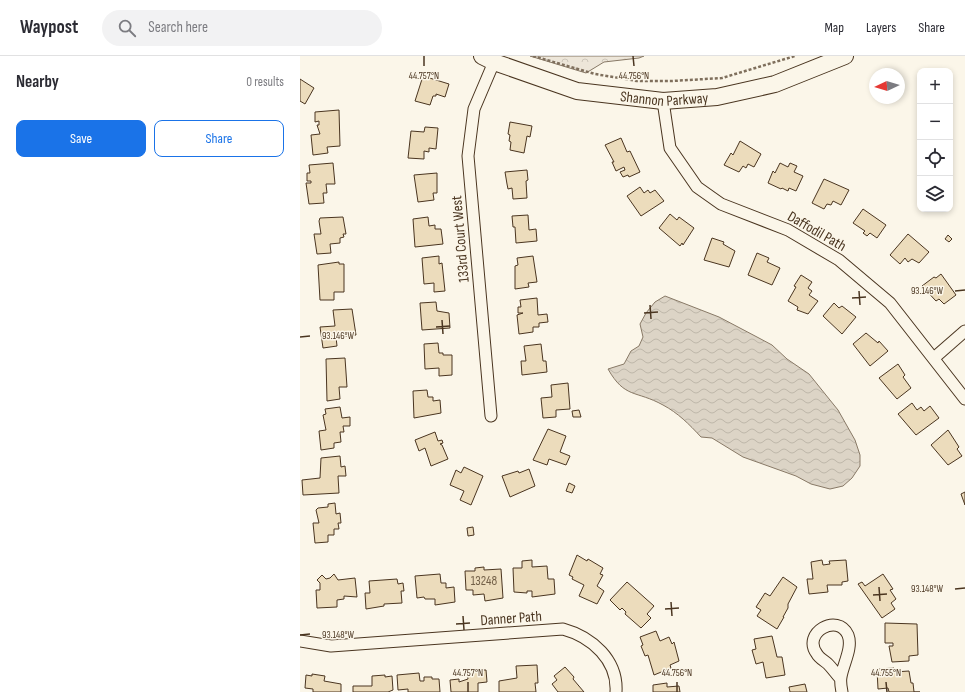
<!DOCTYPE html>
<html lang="en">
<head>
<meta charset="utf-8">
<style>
	:root { --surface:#fff; --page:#f2f2f3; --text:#2b2b33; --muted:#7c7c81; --line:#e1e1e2; --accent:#1a73e8 }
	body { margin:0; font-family:"Sofia Sans Condensed",sans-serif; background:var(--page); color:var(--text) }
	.controls { position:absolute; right:12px; top:12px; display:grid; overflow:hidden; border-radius:8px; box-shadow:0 2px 6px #0003 }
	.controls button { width:36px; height:36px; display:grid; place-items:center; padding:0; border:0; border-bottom:1px solid var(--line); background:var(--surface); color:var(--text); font:20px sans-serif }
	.compass { position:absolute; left:569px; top:12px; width:36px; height:36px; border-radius:50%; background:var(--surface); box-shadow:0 2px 6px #0003; rotate:266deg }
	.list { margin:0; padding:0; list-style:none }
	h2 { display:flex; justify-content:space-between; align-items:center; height:52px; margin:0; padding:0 16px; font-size:17px }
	h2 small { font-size:13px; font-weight:400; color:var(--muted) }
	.actions { display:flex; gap:8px; padding:12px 16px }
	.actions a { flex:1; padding:9px 0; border:1px solid var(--accent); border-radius:8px; text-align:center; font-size:14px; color:var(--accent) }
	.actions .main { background:var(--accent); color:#fff }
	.icon { flex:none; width:22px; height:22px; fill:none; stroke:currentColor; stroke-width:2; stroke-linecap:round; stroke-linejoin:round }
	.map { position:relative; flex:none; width:665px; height:636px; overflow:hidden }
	header { display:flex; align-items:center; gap:24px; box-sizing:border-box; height:56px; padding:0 20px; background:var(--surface); border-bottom:1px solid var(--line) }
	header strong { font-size:19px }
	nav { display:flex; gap:22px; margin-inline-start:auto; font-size:14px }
	.search { width:280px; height:36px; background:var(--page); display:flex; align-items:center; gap:10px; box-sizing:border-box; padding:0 14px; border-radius:22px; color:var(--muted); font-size:15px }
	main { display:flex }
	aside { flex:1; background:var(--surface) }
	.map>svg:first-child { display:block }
</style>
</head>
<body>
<header>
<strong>Waypost</strong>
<div class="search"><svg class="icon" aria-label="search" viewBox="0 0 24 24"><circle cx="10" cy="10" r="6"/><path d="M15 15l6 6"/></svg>Search here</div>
<nav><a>Map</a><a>Layers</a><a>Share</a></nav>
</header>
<main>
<aside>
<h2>Nearby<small>0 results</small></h2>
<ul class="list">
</ul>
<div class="actions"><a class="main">Save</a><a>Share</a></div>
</aside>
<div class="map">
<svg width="665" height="636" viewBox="0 0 665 636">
	<defs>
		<pattern id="forest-crowns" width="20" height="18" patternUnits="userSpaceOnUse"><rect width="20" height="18" fill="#ede6d9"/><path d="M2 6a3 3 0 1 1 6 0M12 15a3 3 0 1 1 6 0" fill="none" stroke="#cdc6ba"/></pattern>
		<pattern id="water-waves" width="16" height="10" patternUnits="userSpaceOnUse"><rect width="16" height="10" fill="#dcd4c6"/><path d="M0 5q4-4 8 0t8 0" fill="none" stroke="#beb7aa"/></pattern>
	</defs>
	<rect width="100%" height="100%" fill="#fbf6e9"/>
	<polygon fill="url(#forest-crowns)" stroke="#887966" points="230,0 344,0 339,2 304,6 286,17"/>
	<path fill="url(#water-waves)" stroke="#887966" d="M 365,240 L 419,261 L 457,281 L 472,289 L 487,303 L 509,318 L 538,354 L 555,384 L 560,399 L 560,410 L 552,422 L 543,430 L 530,433 L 511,428 L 496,420 L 443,401 L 412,382 L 401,381 C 389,368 378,357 363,349 C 336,334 325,343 308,313 L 324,308 L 331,295 L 339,290 L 343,281 L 340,268 L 346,257 L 355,246 Z"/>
	<g fill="#ecdcbc" stroke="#4a3520">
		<polygon points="123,20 149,28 145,41 136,38 136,40 133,40 130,49 115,45"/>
		<polygon points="0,23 14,32 5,48 0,45"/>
		<polygon points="39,54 40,90 27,91 28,97 13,99 11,79 20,78 17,69 19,69 19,65 15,66 15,56"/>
		<polygon points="210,66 232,70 230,81 227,80 224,97 210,94 211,86 209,85 210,79 208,78"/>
		<polygon points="125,71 138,72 136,93 129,92 129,96 124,95 124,103 108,102 111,75 124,76"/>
		<polygon points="321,82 327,96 330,95 340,116 329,121 328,119 323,121 320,116 325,114 324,111 316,115 312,106 314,106 305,89"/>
		<polygon points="440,85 461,98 454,111 448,108 446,112 443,110 439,116 424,109 431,97 433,99"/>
		<polygon points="33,107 35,128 26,128 27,137 23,137 24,147 9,148 6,127 11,127 11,125 7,125 7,117 10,117 9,109"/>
		<polygon points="480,107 488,111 490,107 497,110 494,116 503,120 496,135 489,132 488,135 482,132 481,133 468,127 473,115 475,117"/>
		<polygon points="227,114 228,124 226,125 227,142 213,143 212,132 208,133 207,128 205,116"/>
		<polygon points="137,117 137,137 133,137 134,144 118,146 114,119"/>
		<polygon points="524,123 549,134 541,149 533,145 531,149 527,148 524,153 512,147"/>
		<polygon points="340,131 344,137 348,134 350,137 355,134 364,145 341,160 327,140"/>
		<polygon points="563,153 586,169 577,182 570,177 567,180 563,177 565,175 553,167"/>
		<polygon points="370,158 377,164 379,161 394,172 383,189 382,187 380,190 359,172"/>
		<polygon points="228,159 229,174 236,173 237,185 216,187 215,171 213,171 212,160"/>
		<polygon points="43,161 46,178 43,178 44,181 40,182 40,187 30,188 31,197 17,198 14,178 21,178 19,165 20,162"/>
		<polygon points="128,161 129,170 135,169 135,173 141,173 143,188 115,191 113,163"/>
		<polygon points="608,178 629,196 619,207 612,203 608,206 605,202 600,208 590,199"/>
		<polygon points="648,179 652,183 649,186 645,183"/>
		<polygon points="412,182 424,186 423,188 435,195 429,211 404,204"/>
		<polygon points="457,197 469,202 467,206 480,212 472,229 448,219"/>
		<polygon points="139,200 139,208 142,207 145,235 134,236 134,227 124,228 122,202"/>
		<polygon points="233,200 237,226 228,227 229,231 215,233 215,210 218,209 217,202"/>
		<polygon points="39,206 39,208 44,208 44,236 34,236 34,244 20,244 18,209"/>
		<polygon points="641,218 656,239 644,248 639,243 636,245 622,230 634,221 636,222"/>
		<polygon points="501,219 512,226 508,232 512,235 509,239 518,245 508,258 497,254 498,251 488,245 496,231 494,230"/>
		<polygon points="237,242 238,259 247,258 248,266 239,267 239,271 233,271 233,276 219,278 217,259 223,257 218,257 218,251 221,251 220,244"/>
		<polygon points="136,246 137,255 149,257 150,272 122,274 120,247"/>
		<polygon points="534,247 539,252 542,250 556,261 542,278 523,260"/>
		<polygon points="52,253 56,279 36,281 37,290 23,292 20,271 35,270 33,254"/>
		<polygon points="566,277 578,287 579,285 588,295 570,310 553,288"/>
		<polygon points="138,287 139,297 143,297 143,299 152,299 152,319 139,320 139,312 125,313 124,288"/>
		<polygon points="241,288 243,305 246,305 247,316 222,319 221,305 226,305 224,290"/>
		<polygon points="45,302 47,331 39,331 40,343 27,345 26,303"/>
		<polygon points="598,308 605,319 603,321 611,332 597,343 579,322"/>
		<polygon points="268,327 270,353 256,354 256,361 243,362 241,342 252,341 251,329"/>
		<polygon points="127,334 128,341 133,341 133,345 140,344 141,357 114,362 113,335"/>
		<polygon points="612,347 617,354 621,351 624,355 630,350 639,362 616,379 598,358"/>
		<polygon points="40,351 42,362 50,361 50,370 43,370 44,376 40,376 41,386 34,387 34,392 21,394 19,375 26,374 23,359 26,358 25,353"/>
		<polygon points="279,354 281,361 273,361 272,355"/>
		<polygon points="248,373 266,380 260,396 270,400 266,409 249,403 247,409 233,404"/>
		<polygon points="648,374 659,391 657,393 662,400 648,409 631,389"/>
		<polygon points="135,376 138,385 142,384 143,387 140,388 142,389 148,403 131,410 125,392 119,395 115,384"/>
		<polygon points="40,400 41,411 45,410 46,420 38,420 39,437 3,439 2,424 20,422 21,402"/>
		<polygon points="164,411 183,420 171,449 160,444 164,435 150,429 156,414 161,417"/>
		<polygon points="229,413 235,430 210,441 202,420 218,415 219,417"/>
		<polygon points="269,427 275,430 272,437 266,435"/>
		<polygon points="665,436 665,449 661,438"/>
		<polygon points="35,447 36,458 40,457 41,467 38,467 39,473 34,473 34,479 28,479 28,486 15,487 13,467 19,467 16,454 18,452 28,451 28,448"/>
		<polygon points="173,471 174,479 168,480 167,472"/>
		<polygon points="277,499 287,505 288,503 303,512 300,518 303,519 297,530 304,535 297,548 279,540 284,529 272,523 273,521 269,519"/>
		<polygon points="232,504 232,511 247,510 248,523 254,523 255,538 232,541 232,535 227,535 227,537 214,536 213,512 222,512 222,505"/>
		<polygon points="522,504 523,509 530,508 529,505 546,504 548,525 542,526 542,529 527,529 528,536 509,538 507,523 513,523 511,506"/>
		<polygon points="184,511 184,514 201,513 203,542 185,545 184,538 173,539 173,534 166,534 165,515 175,515 175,512"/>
		<polygon points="34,518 38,524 55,522 57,541 44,540 44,543 37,544 37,551 17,552 16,534 20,534 20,527 17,524 22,519 26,523 30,522"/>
		<polygon points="140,518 141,527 146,527 146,532 154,531 155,546 135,549 135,543 125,543 124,541 117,542 115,520"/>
		<polygon points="583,518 593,533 590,534 596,543 591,547 595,553 582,562 558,528 562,526 565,530"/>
		<polygon points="483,521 497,531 488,548 488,552 483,561 484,561 477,573 457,560 461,554 456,551 465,537 470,540"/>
		<polygon points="97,523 98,528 103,527 104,535 101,535 102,547 84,548 84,550 66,553 65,537 70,537 69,525"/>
		<polygon points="327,526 354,550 347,558 351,562 341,572 325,558 326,556 322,552 320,554 310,544"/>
		<polygon points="585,567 617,568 618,599 609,600 609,605 592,606 589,590 593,590 593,587 585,587"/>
		<polygon points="356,575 360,585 369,581 372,588 374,586 379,605 370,609 371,612 354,619 348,599 345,600 341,590 343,589 340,581"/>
		<polygon points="472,580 477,601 482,601 485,619 466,622 463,606 456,608 452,594 456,593 454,583"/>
		<polygon points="237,609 238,627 235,627 236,636 199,636 199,625 217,622 216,610"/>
		<polygon points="265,611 274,621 273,623 284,636 258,636 252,628 257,624 254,620"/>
		<polygon points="594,612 594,616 609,615 611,627 613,627 614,636 620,636 589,636 588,632 578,633 577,613"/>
		<polygon points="167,614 186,614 187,626 178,627 178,636 151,636 150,624 159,623 159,626 168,623"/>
		<polygon points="119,617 120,625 124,625 124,621 132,621 132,623 139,623 140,636 108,636 108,633 98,634 97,619"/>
		<polygon points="12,618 25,620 24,625 41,628 41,636 13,636 13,633 5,632 6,619 12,620"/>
		<polygon points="85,619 85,621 92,620 93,634 88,636 53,636 53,630 72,630 72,620"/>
		<polygon points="367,627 367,631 379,630 380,636 353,636 353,629"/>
		<polygon points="505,628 507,636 490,636 489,631"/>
	</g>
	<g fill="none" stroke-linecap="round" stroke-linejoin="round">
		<defs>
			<g id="street">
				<polyline points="363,45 370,92 397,131 421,148 488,174 539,204 590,247 665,343"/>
				<polyline points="634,302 665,275"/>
				<polyline points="191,360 168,100 174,53 194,6"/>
				<path d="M 0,585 L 31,590 L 263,573 C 292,581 318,604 316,636"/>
				<path d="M 540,622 C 536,618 533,613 528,608 C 525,605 519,602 517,598 C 501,577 538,556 548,579 C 553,592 543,608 541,621 C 540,626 541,631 542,636"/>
			</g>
			<g id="secondary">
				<path id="s1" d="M 182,0 L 194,6 L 277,35 L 363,45 L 417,41 L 475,28 L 545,0"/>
			</g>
		</defs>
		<use href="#street" stroke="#4a3520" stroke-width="13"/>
		<use href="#secondary" stroke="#4a3520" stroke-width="18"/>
		<polyline stroke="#7f6f5c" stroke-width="2.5" stroke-dasharray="3 2" stroke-linecap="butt" points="233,0 295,18 337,25 372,25 422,22 495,0"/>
		<use href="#street" stroke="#fbf6e9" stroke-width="11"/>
		<use href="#secondary" stroke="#fbf6e9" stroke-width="16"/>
	</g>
	<path fill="none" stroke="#4a3520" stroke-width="1.5" d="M 124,0 L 124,10M 333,0 L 334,10M 559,235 L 560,249M 655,235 L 665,234M 552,242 L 566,241M 350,249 L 351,263M 344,257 L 358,256M 142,264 L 143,278M 136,271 L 150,270M 0,281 L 10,280M 579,531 L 580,545M 655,533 L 665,532M 573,539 L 587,538M 371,546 L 372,560M 365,553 L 379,552M 163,560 L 164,574M 156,568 L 170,567M 0,579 L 10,578M 168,626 L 168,636M 377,626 L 377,636M 586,626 L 587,636"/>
	<g text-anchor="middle" stroke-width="3" stroke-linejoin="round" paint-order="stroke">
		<g font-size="13" fill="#725f47">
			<text x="184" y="529">13248</text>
		</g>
		<g font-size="15" fill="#4a3520" stroke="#fbf6e9">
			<text dy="5" stroke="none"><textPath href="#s1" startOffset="189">Shannon Parkway</textPath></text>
			<text transform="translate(517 175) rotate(30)" y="5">Daffodil Path</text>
			<text transform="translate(160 183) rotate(-95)" y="5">133rd Court West</text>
			<text transform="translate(211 562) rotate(-4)" y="5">Danner Path</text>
		</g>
	</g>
	<g font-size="10" text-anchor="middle" fill="#4a3520" stroke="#fbf6e9" stroke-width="3" stroke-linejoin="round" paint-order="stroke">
		<text x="124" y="23">44.757°N</text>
		<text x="334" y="23">44.756°N</text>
		<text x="627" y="238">93.146°W</text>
		<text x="38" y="283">93.146°W</text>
		<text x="627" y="536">93.148°W</text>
		<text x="38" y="582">93.148°W</text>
		<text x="168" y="620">44.757°N</text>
		<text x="377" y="620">44.756°N</text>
		<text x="586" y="620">44.755°N</text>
	</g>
</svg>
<div class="controls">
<button>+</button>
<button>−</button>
<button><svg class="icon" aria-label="locate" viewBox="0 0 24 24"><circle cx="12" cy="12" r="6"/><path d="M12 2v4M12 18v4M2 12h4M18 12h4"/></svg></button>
<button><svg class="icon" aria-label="layers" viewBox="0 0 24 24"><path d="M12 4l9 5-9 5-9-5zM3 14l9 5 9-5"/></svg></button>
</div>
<svg class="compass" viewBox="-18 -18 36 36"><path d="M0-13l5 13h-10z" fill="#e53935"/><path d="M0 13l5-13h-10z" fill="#7c7c81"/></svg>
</div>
</main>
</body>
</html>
